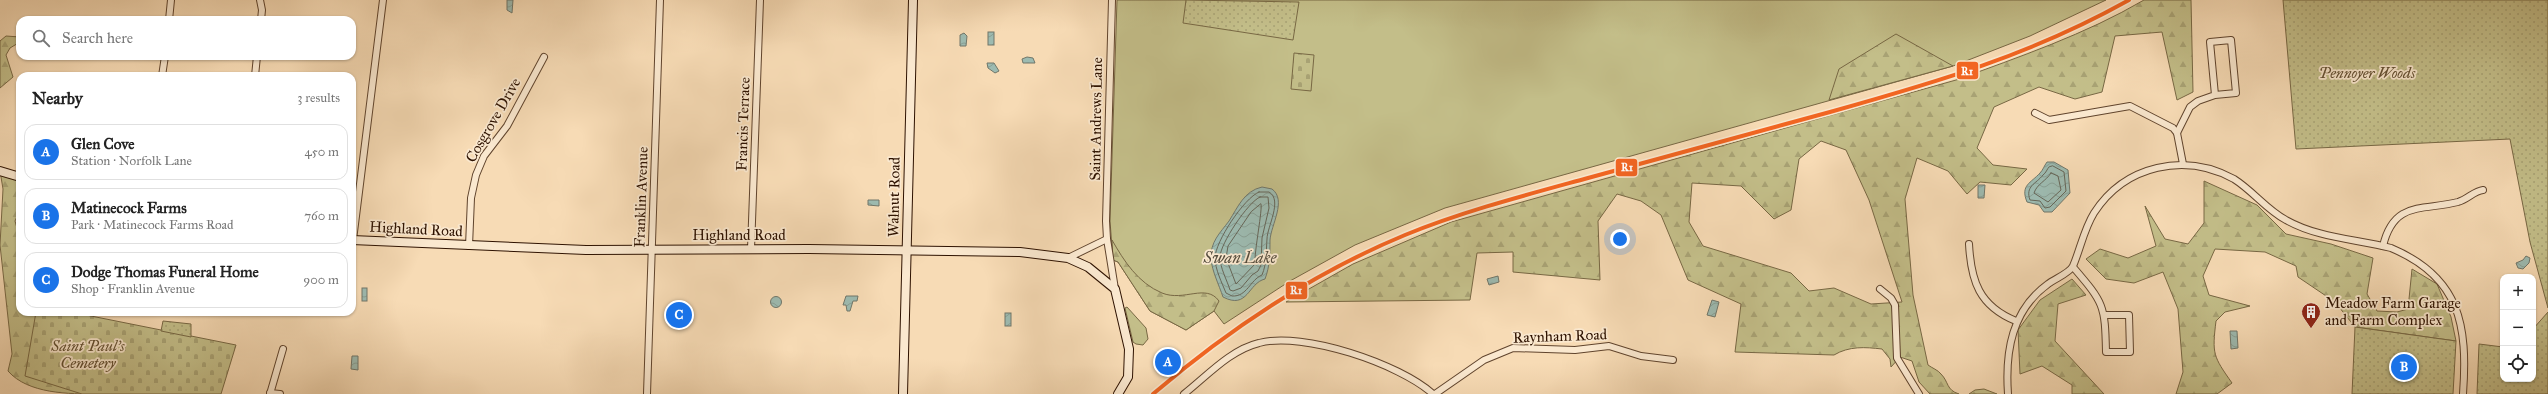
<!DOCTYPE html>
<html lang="en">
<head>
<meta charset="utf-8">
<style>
	:root { --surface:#fff; --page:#f2f2f2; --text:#222; --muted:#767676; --line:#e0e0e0; --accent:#1a73e8 }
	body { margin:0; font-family:"IM FELL Great Primer",serif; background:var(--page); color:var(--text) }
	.controls { position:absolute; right:12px; bottom:12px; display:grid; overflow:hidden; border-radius:8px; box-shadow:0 1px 3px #0004 }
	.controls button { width:36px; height:36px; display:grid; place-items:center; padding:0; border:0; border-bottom:1px solid var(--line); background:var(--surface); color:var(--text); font:20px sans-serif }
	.you { position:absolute; left:1620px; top:239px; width:14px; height:14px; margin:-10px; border:3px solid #fff; border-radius:50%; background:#1a73e8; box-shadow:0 0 0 6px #1a73e833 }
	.badge { display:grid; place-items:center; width:26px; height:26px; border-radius:50%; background:var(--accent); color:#fff; font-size:13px; font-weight:700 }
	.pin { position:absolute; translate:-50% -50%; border:2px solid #fff; box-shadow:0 1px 4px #0006 }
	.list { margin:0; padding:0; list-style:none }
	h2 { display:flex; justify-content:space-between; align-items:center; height:52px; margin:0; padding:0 16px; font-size:17px }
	h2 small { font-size:13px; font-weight:400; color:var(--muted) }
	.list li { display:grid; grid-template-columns:26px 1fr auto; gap:12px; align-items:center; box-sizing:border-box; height:56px; margin:0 8px 8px; padding:0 8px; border:1px solid var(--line); border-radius:12px }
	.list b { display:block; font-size:15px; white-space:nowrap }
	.list p { margin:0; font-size:13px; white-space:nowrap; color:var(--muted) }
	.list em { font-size:13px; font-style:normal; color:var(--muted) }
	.icon { flex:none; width:22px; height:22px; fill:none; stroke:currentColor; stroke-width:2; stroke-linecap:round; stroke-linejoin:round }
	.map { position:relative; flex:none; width:2548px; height:394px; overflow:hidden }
	.search { position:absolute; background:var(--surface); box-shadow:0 1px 3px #0004; left:16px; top:16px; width:340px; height:44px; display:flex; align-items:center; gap:10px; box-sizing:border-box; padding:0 14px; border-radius:12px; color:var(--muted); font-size:15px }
	.panel { position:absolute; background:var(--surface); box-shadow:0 1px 3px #0004; left:16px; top:72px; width:340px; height:244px; border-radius:12px }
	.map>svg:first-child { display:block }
</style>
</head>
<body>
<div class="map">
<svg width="2548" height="394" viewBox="0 0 2548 394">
	<defs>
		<pattern id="forest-firs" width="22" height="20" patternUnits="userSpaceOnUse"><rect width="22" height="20" fill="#c3be89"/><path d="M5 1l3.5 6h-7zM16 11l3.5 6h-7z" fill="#a8a274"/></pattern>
		<pattern id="cemetery-stones" width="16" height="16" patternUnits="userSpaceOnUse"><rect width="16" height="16" fill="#c3be89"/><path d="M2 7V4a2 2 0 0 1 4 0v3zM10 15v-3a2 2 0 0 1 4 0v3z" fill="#a8a274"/></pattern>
		<pattern id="park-dots" width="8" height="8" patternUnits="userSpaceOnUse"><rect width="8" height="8" fill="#c3be89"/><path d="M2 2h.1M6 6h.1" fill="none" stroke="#a8a274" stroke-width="1.8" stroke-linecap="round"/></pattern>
		<pattern id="water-waves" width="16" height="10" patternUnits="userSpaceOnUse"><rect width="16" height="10" fill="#9dbbb1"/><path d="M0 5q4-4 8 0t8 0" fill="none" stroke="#88a096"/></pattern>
	</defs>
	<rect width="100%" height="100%" fill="#f7dbb5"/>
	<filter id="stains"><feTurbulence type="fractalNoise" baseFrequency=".005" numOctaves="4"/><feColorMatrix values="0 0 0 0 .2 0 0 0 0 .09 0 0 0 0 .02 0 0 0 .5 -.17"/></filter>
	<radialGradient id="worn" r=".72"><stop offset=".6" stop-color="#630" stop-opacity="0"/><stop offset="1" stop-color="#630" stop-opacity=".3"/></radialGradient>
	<g fill="#c3be89" stroke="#786844">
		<polygon points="1117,0 2106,0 2030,36 1953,66 1445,208 1355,245 1290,281 1224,324 1214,311 1186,330 1150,311 1118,262 1113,260 1110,221"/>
		<polygon points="1127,307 1146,328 1148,339 1143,345 1136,344 1133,342 1125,308"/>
	</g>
	<g fill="url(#forest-firs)" stroke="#786844" fill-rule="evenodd">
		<path d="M 2144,0 L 2191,0 L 2193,92 L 2177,100 L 2162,32 L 2115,36 L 2102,92 L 2075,99 L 2039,87 L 1994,107 L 1977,148 L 1993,165 L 2027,169 L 2011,185 L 1980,182 L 1967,194 L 1948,171 L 1917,158 L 1905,199 L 1913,295 L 1928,365 C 1932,368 1938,370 1941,374 C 1949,382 1946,390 1959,394 L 1930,394 L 1919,382 L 1912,361 L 1900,357 L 1891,367 L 1890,359 L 1882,349 C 1865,347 1849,346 1834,355 L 1735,352 L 1741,304 L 1688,280 L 1661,215 L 1641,201 L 1617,194 L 1598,221 L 1600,280 L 1513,272 L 1513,252 L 1477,253 L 1470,300 L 1286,302 L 1353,264 L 1451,222 L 1956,80 C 2019,57 2086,34 2144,0 ZM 1821,141 L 1846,150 L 1869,200 L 1902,302 L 1871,304 L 1834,288 L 1809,291 L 1791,273 L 1703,246 L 1689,222 L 1692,183 L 1741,186 L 1774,219 L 1791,210 L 1799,159 Z"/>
		<polygon points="1896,34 1953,66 1829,100 1839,69"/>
		<polygon points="6,36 20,37 20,42 10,48 6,55 13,77 0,88 0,41"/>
		<path d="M 0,171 L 20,178 L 20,210 L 15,221 L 20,239 L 20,312 L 41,312 L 98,394 C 69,394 28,394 8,371 L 12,354 L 0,245 L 3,189 Z"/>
		<path d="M 2204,181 L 2257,205 L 2286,234 L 2331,244 L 2373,258 L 2367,294 L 2377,311 L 2397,312 L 2408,309 L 2412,269 L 2437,284 L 2451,317 L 2456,341 L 2355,327 L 2335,302 L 2298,277 L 2296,266 L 2265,252 L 2215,249 L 2203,276 L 2209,295 L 2250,306 L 2225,312 L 2216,321 C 2212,354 2213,356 2232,383 L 2217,394 L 2176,394 L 2183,372 L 2178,309 L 2163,272 L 2134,283 L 2106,279 L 2086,259 L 2100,249 L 2128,258 L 2156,246 L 2145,206 L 2165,239 L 2188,244 L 2204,223 Z"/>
		<path d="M 1112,240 C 1124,261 1138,283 1162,293 C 1184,302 1206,283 1219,301 L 1214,311 L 1186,330 L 1150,311 L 1118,262 L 1113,260 Z"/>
		<polygon points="2072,279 2086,295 2058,304 2055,341 2104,394 2072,394 2072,385 2042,366 2020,374 2018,330 2040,300"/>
		<polygon points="1984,389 1997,394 1969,394 1975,390"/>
	</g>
	<g fill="url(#cemetery-stones)" stroke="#786844">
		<polygon points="1294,53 1314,55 1311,91 1291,89"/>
		<polygon points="36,312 71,312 236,345 221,394 82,394 25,376"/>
	</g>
	<g fill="url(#park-dots)" stroke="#786844">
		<polygon points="1186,0 1299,2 1293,40 1183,23"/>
		<polygon points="2283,0 2548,0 2548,308 2530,242 2510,139 2296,149"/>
		<polygon points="2548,312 2548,394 2477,394 2479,344 2503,347 2503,379 2533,379 2533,329"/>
		<polygon points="163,321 191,324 191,337 161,331"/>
		<polygon points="2355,327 2456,341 2453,394 2352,394"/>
	</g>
	<g fill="url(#water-waves)" stroke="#71776a">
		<polygon points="507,0 513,0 512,13 507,10"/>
		<rect x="988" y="32" width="6" height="13"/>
		<polygon points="964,33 967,36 966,46 960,46 960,35"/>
		<polygon points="1027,57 1033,58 1035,63 1023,63 1022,59"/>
		<polygon points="987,63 994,63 999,71 995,73 988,68"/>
		<path d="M 2047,162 L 2054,162 L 2068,170 L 2070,193 L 2052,212 L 2044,212 L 2039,205 L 2027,202 C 2020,185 2031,183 2040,173 C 2043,170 2044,166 2047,162 Z"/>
		<polygon points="1978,185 1985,185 1984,198 1978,198"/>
		<path d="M 1262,187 L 1272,189 C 1287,200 1271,225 1270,240 C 1270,253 1270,266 1265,279 C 1248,283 1248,310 1223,297 C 1219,285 1212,271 1211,259 C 1210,242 1220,233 1229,221 C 1238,207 1244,191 1262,187 Z"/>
		<polygon points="868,200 879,200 879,206 868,205"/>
		<polygon points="2526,256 2530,258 2529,263 2523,269 2518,268 2516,263 2523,260"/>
		<polygon points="1498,276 1499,282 1489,285 1487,279"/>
		<rect x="362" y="288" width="5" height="13"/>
		<polygon points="846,296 858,296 857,301 853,301 850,311 847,311 846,305 843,305"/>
		<circle cx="776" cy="302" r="5.5"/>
		<polygon points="1712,300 1719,302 1715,317 1707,315"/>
		<rect x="1005" y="313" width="6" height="13"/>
		<polygon points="2230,331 2237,331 2238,348 2231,349"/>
		<polygon points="352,356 358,356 358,370 351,369"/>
	</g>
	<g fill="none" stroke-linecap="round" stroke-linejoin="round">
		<g stroke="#666658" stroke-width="1">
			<path d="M 2053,166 L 2064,172 L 2066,191 L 2050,207 L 2045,208 L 2040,201 L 2030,200 C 2025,186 2036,184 2043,175 C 2046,173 2047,169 2049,167 Z"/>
			<path d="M 2051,173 L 2058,176 L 2061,190 L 2048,202 L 2034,193 C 2037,184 2046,181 2051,173 Z"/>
			<path d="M 1259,192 L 1269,192 C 1283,200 1267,227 1267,239 C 1266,251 1267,263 1262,275 C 1250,280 1247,297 1232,296 L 1226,293 C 1222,283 1215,269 1215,258 C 1215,242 1244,198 1259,192 Z"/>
			<path d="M 1260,197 L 1268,197 L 1269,208 L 1262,238 L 1261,265 L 1258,271 L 1252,275 L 1241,288 L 1233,291 L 1230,290 C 1227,280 1220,268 1220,257 C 1220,244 1248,202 1260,197 Z"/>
			<path d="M 1261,204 C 1263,208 1254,252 1255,264 L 1236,284 L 1226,258 L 1228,246 L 1251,212 Z"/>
		</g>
		<defs>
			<g id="street">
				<polyline points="260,0 262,10 261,20"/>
				<polyline points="1112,0 1106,221 1107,239 1115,289"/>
				<polyline points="169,20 171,0"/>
				<polyline points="162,76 165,56"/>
				<polyline points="255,76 257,56"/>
				<polyline points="2035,113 2049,120 2130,106 2173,128 2177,133"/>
				<polyline points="2183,164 2177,133 2190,107 2198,101 2215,95 2236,93 2231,40 2210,42 2215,95"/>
				<polyline points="353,240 383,0"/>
				<path d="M 1969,244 C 1971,281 1979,306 2016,321"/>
				<polyline points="469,246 471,198 476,175 484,156 507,126 544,57"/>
				<path d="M 2383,246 C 2394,200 2423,211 2458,202 C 2468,199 2474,191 2483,190"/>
				<polyline points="751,249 760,0"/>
				<polyline points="1068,258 1107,239"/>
				<path d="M 2073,267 C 2104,303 2105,305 2106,352 L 2130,352 L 2129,315 L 2105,315"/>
				<polyline points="1880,289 1891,298 1895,305 1897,358 1919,394"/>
				<polyline points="270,393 280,394"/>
				<polyline points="270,394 283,349"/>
				<polyline points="647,394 660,0"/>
				<path d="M 1184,394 C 1207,376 1230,350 1259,343 C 1303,331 1400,364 1433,394"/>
				<polyline points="1435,394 1484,360 1513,348 1575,350 1609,346 1641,356 1673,360"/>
				<path d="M 2008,394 C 2005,351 2012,310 2048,284 C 2054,279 2070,273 2073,266 C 2080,250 2084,229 2094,213 C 2125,165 2185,152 2234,179 C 2253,191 2267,210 2286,220 C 2318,238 2356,239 2391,248 C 2460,277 2468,325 2463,394"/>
			</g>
			<g id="secondary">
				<polyline points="0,171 20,177"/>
				<polyline points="352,240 586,250 809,249 1020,252 1068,258 1088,267 1115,289 1129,349 1128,377 1118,394"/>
				<polyline points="903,394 913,0"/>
			</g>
		</defs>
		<use href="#street" stroke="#60442d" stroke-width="8"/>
		<use href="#secondary" stroke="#2e1200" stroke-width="10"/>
		<use href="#street" stroke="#fae8cf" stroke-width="6"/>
		<use href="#secondary" stroke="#fae8cf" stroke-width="8"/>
		<defs>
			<path id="rail-1" d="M 1153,394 C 1228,330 1313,273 1405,235 C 1464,211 1526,195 1588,178 C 1669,156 1749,134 1830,112 C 1937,82 2031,55 2129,0"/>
		</defs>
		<use href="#rail-1" stroke="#fae8cf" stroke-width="7"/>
		<use href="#rail-1" stroke="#f26522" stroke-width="4"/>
	</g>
	<defs>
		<symbol id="building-pin" viewBox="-11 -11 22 30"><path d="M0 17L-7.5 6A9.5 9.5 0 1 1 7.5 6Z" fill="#8f2418" stroke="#fae8cf"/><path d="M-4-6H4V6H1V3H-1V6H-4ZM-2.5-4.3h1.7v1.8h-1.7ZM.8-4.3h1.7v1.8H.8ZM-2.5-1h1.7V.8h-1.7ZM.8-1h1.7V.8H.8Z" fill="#fff"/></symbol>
	</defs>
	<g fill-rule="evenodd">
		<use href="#building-pin" x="2300" y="301" width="22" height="30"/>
	</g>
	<g text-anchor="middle" stroke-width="3.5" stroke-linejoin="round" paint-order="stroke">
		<g font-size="15" font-style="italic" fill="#624e30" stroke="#fae8cf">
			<text x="2367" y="78">Pennoyer Woods</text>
			<text x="88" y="351">Saint Paul's<tspan x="88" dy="17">Cemetery</tspan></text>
		</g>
		<g font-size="15" fill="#2e1200" stroke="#fae8cf">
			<text transform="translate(1096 119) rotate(-89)" y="5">Saint Andrews Lane</text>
			<text transform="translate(493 120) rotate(-60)" y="5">Cosgrove Drive</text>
			<text transform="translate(743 124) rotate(-88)" y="5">Francis Terrace</text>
			<text transform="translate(641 197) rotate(-88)" y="5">Franklin Avenue</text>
			<text transform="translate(894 197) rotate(-89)" y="5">Walnut Road</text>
			<text transform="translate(416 229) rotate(3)" y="5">Highland Road</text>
			<text x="739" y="240">Highland Road</text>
			<text transform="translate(1560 336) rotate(-2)" y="5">Raynham Road</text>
		</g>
		<g font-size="15" fill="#2e1200" stroke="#fae8cf" text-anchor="start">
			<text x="2325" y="308">Meadow Farm Garage<tspan x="2325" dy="17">and Farm Complex</tspan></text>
		</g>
		<g font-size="16" font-style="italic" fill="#554d3e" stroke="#fae8cf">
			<text x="1240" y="263">Swan Lake</text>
		</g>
	</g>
	<g stroke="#fae8cf" stroke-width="1.5">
		<rect x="1956" y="61" width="23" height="19" rx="4" fill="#f26522"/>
		<rect x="1615" y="158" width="23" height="19" rx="4" fill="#f26522"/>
		<rect x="1285" y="281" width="23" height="19" rx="4" fill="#f26522"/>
	</g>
	<g font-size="11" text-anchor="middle" font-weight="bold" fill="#fff">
		<text x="1967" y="75">R1</text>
		<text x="1627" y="171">R1</text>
		<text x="1296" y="294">R1</text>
	</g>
	<rect width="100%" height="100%" filter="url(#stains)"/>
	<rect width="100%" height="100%" fill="url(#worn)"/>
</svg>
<div class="controls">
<button>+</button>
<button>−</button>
<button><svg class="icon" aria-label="locate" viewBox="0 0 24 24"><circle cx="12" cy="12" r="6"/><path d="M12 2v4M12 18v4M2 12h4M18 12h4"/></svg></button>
</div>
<div class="you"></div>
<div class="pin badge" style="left:1168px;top:362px">A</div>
<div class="pin badge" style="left:2404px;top:367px">B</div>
<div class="pin badge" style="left:679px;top:315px">C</div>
<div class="search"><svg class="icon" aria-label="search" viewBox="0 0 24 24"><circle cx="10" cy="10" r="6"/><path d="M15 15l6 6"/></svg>Search here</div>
<section class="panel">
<h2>Nearby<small>3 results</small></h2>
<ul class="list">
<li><span class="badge">A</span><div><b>Glen Cove</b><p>Station · Norfolk Lane</p></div><em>450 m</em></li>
<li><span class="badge">B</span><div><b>Matinecock Farms</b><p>Park · Matinecock Farms Road</p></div><em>760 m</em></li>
<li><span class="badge">C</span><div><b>Dodge Thomas Funeral Home</b><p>Shop · Franklin Avenue</p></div><em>900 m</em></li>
</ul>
</section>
</div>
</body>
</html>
